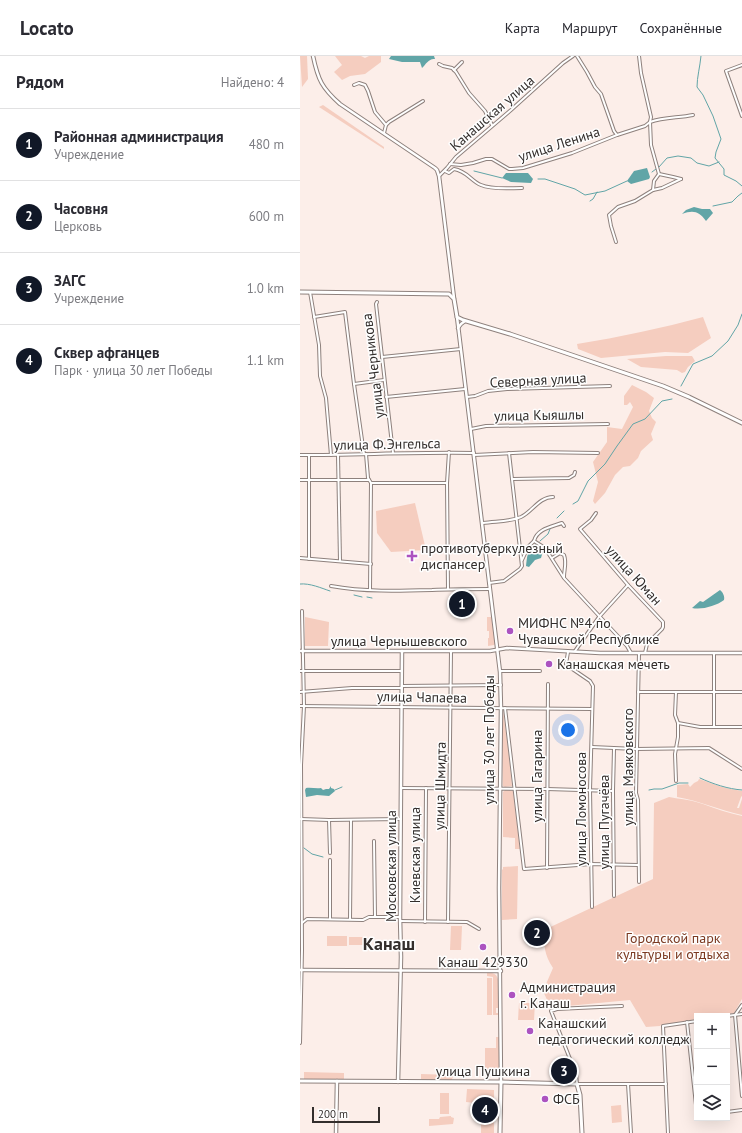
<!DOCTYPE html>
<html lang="ru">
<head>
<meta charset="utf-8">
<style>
	:root { --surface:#fff; --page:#f2f2f3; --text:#2b2b33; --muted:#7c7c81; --line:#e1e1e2; --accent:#111827 }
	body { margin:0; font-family:"PT Sans",sans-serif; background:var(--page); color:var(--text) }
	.controls { position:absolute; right:12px; bottom:12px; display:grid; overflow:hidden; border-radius:0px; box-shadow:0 4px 16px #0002 }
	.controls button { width:36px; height:36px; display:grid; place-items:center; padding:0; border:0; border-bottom:1px solid var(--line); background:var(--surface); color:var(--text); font:20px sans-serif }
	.scale { position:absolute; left:12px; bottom:10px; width:68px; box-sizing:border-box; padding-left:4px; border:2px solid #332e2c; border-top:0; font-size:11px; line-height:14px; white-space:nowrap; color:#332e2c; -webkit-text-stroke:3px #fefefe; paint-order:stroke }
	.you { position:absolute; left:268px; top:674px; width:14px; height:14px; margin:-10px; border:3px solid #fff; border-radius:50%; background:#1a73e8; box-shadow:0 0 0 6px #1a73e833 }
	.badge { display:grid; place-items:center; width:26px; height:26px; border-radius:50%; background:var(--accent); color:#fff; font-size:13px; font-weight:700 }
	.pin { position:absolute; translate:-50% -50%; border:2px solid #fff; box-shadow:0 1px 4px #0006 }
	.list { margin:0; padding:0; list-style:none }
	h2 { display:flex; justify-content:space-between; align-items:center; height:52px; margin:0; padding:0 16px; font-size:17px }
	h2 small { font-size:13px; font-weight:400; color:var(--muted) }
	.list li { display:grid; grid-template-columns:26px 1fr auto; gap:12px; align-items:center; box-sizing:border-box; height:72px; padding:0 16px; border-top:1px solid var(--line) }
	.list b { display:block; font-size:15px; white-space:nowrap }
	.list p { margin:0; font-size:13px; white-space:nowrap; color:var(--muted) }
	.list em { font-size:13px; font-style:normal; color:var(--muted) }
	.icon { flex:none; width:22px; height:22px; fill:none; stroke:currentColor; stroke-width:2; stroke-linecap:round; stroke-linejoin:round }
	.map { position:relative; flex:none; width:442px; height:1077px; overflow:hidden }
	header { display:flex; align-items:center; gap:24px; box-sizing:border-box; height:56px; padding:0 20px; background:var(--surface); border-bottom:1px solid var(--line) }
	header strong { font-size:19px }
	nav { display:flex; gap:22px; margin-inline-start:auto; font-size:14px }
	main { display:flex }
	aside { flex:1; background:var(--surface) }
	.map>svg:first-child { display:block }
</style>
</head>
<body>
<header>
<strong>Locato</strong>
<nav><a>Карта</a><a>Маршрут</a><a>Сохранённые</a></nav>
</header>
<main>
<aside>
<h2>Рядом<small>Найдено: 4</small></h2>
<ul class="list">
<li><span class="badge">1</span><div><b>Районная администрация</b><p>Учреждение</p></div><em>480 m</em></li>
<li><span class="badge">2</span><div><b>Часовня</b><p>Церковь</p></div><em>600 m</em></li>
<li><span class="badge">3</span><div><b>ЗАГС</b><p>Учреждение</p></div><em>1.0 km</em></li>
<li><span class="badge">4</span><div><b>Сквер афганцев</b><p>Парк · улица 30 лет Победы</p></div><em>1.1 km</em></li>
</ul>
</aside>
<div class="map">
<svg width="442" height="1077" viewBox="0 0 442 1077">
	<rect width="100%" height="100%" fill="#fceee9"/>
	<g fill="#f5cdbf">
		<polygon points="0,0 7,0 8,23 2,31"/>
		<polygon points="35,0 61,0 65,2 69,0 81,0 81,6 65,18 50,20 42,24 34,16 42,9"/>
		<polygon points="23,49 84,91 84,93 19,51"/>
		<path d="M 403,261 L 411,282 L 388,297 L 365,296 L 301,302 L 278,293 L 277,288 C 320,281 362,272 403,261 Z"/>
		<polygon points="366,300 392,300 395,305 388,311 385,316 382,317 377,314 341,311 327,303"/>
		<polygon points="332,329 346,336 354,342 349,355 352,362 356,366 351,378 353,384 341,395 338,402 330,410 323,411 315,419 305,437 295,448 293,445 298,426 293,406 307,386 307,371 322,373 333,351 330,346 327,349 324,349 324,340"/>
		<polygon points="115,447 126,494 91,496 77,477 76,455"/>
		<polygon points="5,561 29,566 28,590 5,590"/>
		<polygon points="187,561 192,561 195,588 194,589 188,590 188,582 189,582 189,575 187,575"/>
		<polygon points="203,654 209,699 212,730 205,731 203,730 202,680"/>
		<path d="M 399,723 C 413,728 427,733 442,735 L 442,740 L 441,741 L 437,752 L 439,752 L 442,743 L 442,759 C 420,754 400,745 377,741 L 377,729 L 388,728 L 390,731 L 394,727 L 398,725 Z"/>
		<polygon points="205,734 210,734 213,735 220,793 215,793 215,782 203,781 203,736"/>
		<path d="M 369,741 C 380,743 392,744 403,748 C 416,753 428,757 442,760 L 442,943 L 434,957 L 416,960 L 397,960 L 397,963 L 361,969 L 360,970 L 346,971 L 330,944 L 257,951 L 248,946 L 243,935 L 253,912 C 244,898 244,890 244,874 L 353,823 L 354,747 Z"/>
		<polygon points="218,810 217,863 202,864 202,814 203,813 203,811"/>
		<polygon points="151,870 162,870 161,894 150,894"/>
		<rect x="27" y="880" width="20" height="10"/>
		<rect x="49" y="881" width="19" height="8"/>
		<path d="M 187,917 C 193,917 196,917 198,923 L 198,952 L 196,952 L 196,957 L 198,957 L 198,959 L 193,959 L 193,921 L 187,920 Z"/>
		<rect x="187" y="922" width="5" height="37"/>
		<polygon points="219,947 235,947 234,964 218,964"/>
		<polygon points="196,981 199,981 199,1017 196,1017 196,1015 185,1014 185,992 196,992"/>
		<polygon points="4,1016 44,1017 44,1023 4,1023"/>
		<polygon points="121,1018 153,1019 152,1024 123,1024 121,1023"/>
		<polygon points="167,1033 194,1034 194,1077 181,1077 181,1065 180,1062 176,1062 175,1047 166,1046"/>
		<rect x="140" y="1037" width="9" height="21"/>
		<polygon points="321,1049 322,1066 312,1067 311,1050"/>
		<polygon points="151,1060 151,1061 154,1062 153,1068 129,1070 129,1063 139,1063 140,1061"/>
	</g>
	<g fill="#61a5a7">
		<path d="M 91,0 L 134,0 L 135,3 C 129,2 126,8 122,12 L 120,6 L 102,6 L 89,3 Z"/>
		<polygon points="347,112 350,121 349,123 331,128 327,125 334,115"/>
		<polygon points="206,117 228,117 233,123 231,127 211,126 202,122"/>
		<path d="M 394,151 L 402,153 L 410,153 L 413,157 L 406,165 C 399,155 393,154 382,158 L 386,154 Z"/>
		<path d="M 236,488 L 240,490 L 243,495 L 241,502 L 235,504 L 229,511 L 226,510 C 227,502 227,493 236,488 Z"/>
		<path d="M 420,534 C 423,536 425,541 424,544 C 416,550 402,554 392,552 L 400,545 L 403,546 Z"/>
		<path d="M 31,730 L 31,732 L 34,733 L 35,735 L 29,740 L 17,739 L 6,741 L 5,734 L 6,732 C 11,731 16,733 21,732 L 23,734 L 26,733 L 29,733 Z"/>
	</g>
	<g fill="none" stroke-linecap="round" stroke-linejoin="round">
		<g stroke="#61a5a7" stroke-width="1">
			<path d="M 401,0 C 400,11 397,21 397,31 L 403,39 L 413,60 L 421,83 L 416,96 L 415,102 L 424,113 L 424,119 L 436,125 L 442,130"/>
			<polyline points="359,111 367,102 378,100 391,102 397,107 409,110 419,106"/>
			<polyline points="174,115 202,122"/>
			<polyline points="352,116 356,113"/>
			<polyline points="238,123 245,123 275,133 285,139 305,135 327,125"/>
			<polyline points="290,145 293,143 297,136"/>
			<polyline points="413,150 432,146 438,140 442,137"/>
			<polyline points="381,330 393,308 412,300 428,285 438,269 442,258"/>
			<polyline points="273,448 278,445 288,425 305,408 317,390 333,368 345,363 362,345 372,343"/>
			<polyline points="257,462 264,455"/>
			<polyline points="240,485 248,478 250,473"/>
			<path d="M 0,528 C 10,527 21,532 30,535"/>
			<polyline points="54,539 62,541"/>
			<polyline points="67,541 72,542"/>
			<path d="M 400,722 C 413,728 428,733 442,734"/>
			<polyline points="35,734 42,731"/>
			<polyline points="349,734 354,733 362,733 379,727 388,727"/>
			<polyline points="4,792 12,798 23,801"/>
		</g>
		<defs>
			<g id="minor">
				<polyline points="277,0 287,16 295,31 301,38 314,75 317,79"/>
				<polyline points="139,8 143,10 152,12 156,16 169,37 185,55 192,69"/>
				<polyline points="442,9 426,15 442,60"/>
				<polyline points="154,14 162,6"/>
				<polyline points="54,29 59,27 65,29 68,35 75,56 86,69"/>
				<polyline points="84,77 86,69 89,66 123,45"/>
				<polyline points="150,108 161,109 173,107 186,103 192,103 209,113 212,113 223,112 272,97 317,79 345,70 350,66 351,61 341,17 339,0"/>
				<path d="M 145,115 L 149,117 L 154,113 C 167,115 171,125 181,129 C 192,134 210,132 222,132"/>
				<polyline points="139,120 147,112 156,101 211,54 263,7 273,0"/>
				<path d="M 381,123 L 373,121 L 359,118 L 351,89 L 350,66 C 364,61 379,62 393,59"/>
				<polyline points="353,134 354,125 359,118"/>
				<polyline points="316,186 311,170 309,159 318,151 335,145 353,134 362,132 381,123"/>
				<polyline points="10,236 19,289 20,320 26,342 28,365 31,399"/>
				<path d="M 77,246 L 76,248 C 82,298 87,347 93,397"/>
				<polyline points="14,261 45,256 54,328 64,398"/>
				<polyline points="82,301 161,293"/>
				<polyline points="54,328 84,324"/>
				<polyline points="86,341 165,333"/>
				<polyline points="167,341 175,340 188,335 207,333 310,330"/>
				<polyline points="171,373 186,370 308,368"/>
				<polyline points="66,398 68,422 71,427 70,534"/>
				<path d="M 0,399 C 58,399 116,396 174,397"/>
				<polyline points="9,399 9,503"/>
				<polyline points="38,399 40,505"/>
				<polyline points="174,399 233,396 298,397"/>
				<polyline points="213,423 269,422 274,419 275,416"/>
				<polyline points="0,424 69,424"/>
				<polyline points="71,427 147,427"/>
				<polyline points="296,457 291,464 280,473 328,529 363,566 363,571 362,573 347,588 345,597"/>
				<path d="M 183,467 C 196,465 209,466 221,461 C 232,456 239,441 253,441"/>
				<path d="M 234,485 C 237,473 251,471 262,467 L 264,470"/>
				<polyline points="0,502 71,508"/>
				<path d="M 252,502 L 260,497 L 264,499 C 267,507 264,513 264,521"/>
				<polyline points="222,504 228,491 234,485 245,492 264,522 327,590 331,597"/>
				<polyline points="189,527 204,525 220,513 222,510 209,397"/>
				<path d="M 31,530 C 64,536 98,535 132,534 C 151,533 170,533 190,533"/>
				<polyline points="148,533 147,427 149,396"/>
				<polyline points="275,595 299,561 328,529"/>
				<polyline points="268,596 266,608 268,610 290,625 293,630 290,734 292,851"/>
				<polyline points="339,597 336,737 338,744 339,826"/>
				<polyline points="0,615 102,615"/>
				<polyline points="200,615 240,615"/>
				<polyline points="102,630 201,629"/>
				<polyline points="0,636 52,632 102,632"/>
				<polyline points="338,636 442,636"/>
				<polyline points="376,636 375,659 378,667 378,681 375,698 376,725"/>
				<polyline points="0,650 292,653"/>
				<polyline points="205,652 224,813 291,808 338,809"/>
				<polyline points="378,667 400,671 442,671"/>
				<polyline points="414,671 414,597"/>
				<polyline points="292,691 336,693 409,692 442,713"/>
				<polyline points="314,693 313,735 314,840"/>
				<polyline points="101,732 247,733 313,735"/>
				<polyline points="1,763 29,764 101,763"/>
				<polyline points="29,764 30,797"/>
				<polyline points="74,785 75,861"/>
				<polyline points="247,812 248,628"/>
				<polyline points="30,863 30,804"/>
				<polyline points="50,863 51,764"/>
				<polyline points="100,865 167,866 179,873"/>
				<polyline points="125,866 126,732"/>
				<polyline points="148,866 151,595"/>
				<polyline points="2,867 7,863 63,864 69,861 100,861"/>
				<polyline points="442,949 435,959 442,1040"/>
				<polyline points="322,950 278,952 257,953 251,955 274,1013 276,1018 277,1028 366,1028"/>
				<polyline points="427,960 442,958"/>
				<polyline points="387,966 397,1058"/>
				<polyline points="0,987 2,894 1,709 4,650 2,555"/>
				<polyline points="328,1028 331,1077"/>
				<polyline points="427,1056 442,1054"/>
				<polyline points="368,1077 363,970 397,965"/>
			</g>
			<g id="tertiary">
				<path d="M 13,0 C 18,24 22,32 40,48 L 135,112 L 137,114 L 139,120 L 154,242"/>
				<polyline points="157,261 200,616 201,652 199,832 201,1026 202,1026"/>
				<polyline points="158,272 161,268 165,265"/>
				<polyline points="0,595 190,595 207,592 300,597 442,597"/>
				<polyline points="0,914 201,915"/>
				<polyline points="98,1026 101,901 100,861 102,595"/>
				<polyline points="36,1077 37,1025"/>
			</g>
			<g id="secondary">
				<polyline points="0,236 149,238 154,243 157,261 163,264 210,278 363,330 389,341 442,367"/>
				<polyline points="0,1025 201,1026 277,1028 280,1039 282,1077"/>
				<polyline points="200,1077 201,1026"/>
			</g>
		</defs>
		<use href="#minor" stroke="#8e817d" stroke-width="4"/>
		<use href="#tertiary" stroke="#8e817d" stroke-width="4.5"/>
		<use href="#secondary" stroke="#8e817d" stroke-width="5"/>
		<use href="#minor" stroke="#fff" stroke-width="2"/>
		<use href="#tertiary" stroke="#fff" stroke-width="2.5"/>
		<use href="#secondary" stroke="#fff" stroke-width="3"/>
	</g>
	<g fill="#ac53c0" stroke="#fefefe" stroke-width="1.5">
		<path d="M110 494h4v4h4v4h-4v4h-4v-4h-4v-4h4z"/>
		<circle cx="210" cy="575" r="4"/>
		<circle cx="249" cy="608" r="4"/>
		<circle cx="183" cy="891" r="4"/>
		<circle cx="212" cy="939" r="4"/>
		<circle cx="230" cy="975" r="4"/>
		<circle cx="245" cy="1043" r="4"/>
	</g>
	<g text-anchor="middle" stroke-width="3" stroke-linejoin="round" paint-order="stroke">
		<g font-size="14" fill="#332e2c" stroke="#fefefe">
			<text transform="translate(192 57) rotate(-41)" y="5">Канашская улица</text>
			<text transform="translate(259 88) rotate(-18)" y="5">улица Ленина</text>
			<text transform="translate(73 310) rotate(-97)" y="5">улица Черникова</text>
			<text transform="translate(238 324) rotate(-3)" y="5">Северная улица</text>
			<text transform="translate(239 359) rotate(-1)" y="5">улица Кыяшлы</text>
			<text transform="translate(87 388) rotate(-1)" y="5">улица Ф.Энгельса</text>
			<text transform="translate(334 519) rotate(48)" y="5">улица Юман</text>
			<text x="99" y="590">улица Чернышевского</text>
			<text transform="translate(122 641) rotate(1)" y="5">улица Чапаева</text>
			<text transform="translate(189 684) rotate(-90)" y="5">улица 30 лет Победы</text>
			<text transform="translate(328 711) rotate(-90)" y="5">улица Маяковского</text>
			<text transform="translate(237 720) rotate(-90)" y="5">улица Гагарина</text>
			<text transform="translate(140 730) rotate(-89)" y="5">улица Шмидта</text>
			<text transform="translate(281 753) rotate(-90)" y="5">улица Ломоносова</text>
			<text transform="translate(304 766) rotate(-90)" y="5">улица Пугачёва</text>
			<text transform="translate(115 799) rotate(-90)" y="5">Киевская улица</text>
			<text transform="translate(91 810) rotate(-90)" y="5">Московская улица</text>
			<text x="183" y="1020">улица Пушкина</text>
		</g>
		<g font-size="14" fill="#332e2c" stroke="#fefefe" text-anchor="start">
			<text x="121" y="497">противотуберкулезный<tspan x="121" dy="16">диспансер</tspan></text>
			<text x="218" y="572">МИФНС №4 по<tspan x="218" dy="16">Чувашской Республике</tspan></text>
			<text x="257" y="613">Канашская мечеть</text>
			<text x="183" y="911" text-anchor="middle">Канаш 429330</text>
			<text x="220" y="936">Администрация<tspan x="220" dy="16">г. Канаш</tspan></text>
			<text x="238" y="972">Канашский<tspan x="238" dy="16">педагогический колледж</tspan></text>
			<text x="253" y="1048">ФСБ</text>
		</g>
		<g font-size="14" fill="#7b3921" stroke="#fefefe">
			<text x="373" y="887">Городской парк<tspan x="373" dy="16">культуры и отдыха</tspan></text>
		</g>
		<g font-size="18" font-weight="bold" fill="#332e2c" stroke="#fefefe">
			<text x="89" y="894">Канаш</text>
		</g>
	</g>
</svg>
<div class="controls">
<button>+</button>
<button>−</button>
<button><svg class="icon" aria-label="layers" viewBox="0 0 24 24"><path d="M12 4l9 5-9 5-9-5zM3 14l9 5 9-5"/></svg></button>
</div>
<div class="scale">200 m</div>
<div class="you"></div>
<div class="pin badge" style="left:162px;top:548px">1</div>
<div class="pin badge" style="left:237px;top:877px">2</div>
<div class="pin badge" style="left:264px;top:1015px">3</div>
<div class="pin badge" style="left:185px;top:1054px">4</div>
</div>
</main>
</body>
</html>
